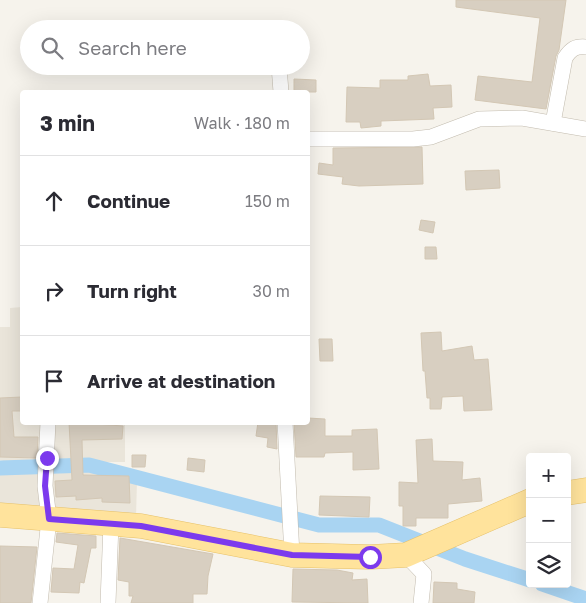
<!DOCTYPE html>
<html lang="en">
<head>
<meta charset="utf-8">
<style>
	:root { --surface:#fff; --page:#f2f2f3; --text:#2b2b33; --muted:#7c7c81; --line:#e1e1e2 }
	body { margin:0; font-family:"Golos Text",sans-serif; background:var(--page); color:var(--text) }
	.controls { position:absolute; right:15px; bottom:15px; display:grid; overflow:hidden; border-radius:5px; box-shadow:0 5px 20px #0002 }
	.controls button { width:45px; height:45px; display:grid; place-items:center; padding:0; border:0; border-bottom:1px solid var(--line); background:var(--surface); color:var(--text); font:25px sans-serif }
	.stop { position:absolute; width:15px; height:15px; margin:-11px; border:4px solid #7c3aed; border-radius:50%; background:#fff }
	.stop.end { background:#7c3aed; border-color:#fff; box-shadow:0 1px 5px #0008 }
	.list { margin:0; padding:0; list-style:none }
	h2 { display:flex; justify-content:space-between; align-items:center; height:65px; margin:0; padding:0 20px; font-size:21px }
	h2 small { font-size:16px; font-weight:400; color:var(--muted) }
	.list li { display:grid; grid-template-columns:32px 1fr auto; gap:15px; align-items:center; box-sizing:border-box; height:90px; padding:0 20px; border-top:1px solid var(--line) }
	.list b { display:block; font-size:19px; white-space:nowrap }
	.list em { font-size:16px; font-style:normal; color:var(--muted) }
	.icon { flex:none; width:28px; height:28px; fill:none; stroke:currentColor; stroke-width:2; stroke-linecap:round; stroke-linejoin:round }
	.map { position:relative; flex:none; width:586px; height:603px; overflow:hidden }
	.search { position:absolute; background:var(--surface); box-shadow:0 5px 20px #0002; left:20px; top:20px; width:290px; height:55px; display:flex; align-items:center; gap:12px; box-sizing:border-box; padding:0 18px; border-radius:28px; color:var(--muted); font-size:19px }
	.panel { position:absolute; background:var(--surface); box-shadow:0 5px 20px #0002; left:20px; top:90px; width:290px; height:335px; border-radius:5px }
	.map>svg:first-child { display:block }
</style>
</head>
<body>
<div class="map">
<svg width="586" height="603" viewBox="0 0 586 603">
	<rect width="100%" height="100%" fill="#f6f3ec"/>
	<g fill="#eae5da">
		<polygon points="22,307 22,422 125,423 125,462 7,462 0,460 0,327 10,327 10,308"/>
		<polygon points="0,467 96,471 137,481 136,517 0,507"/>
	</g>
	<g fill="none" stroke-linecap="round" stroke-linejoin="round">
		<g stroke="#a9d4f2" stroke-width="15">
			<polyline points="0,468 89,465 319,525 379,525 465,559 530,580"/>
			<polyline points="542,584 586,599"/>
		</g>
	</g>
	<g fill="#d8cfc1" stroke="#d3c7b4">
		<polygon points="456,0 566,0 559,50 556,56 546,109 475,100 478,76 532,82 540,18 456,7"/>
		<polygon points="428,74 430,86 451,85 452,107 433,108 434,119 381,121 381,126 361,128 360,122 346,122 347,87 380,88 380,80 408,80 408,76"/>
		<polygon points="294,79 316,80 316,92 294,92"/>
		<polygon points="422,147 423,184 359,186 342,184 343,177 318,174 319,163 333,165 333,148"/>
		<polygon points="499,170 500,188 466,190 465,171"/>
		<polygon points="421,220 435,222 433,233 419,230"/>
		<polygon points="425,247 436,247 437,259 425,259"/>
		<polygon points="441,332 442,351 472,346 474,360 488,359 492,410 464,411 463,396 442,397 441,409 430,409 430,398 427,398 425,371 423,371 421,333"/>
		<polygon points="319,339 332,339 333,361 320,361"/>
		<polygon points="22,397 22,411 12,411 14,437 38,437 37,458 0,457 0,398"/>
		<polygon points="308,418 325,419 325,436 352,436 352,430 377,429 379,469 353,470 353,452 325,453 324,457 296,457 294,422 308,422"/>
		<polygon points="69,422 123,426 122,439 82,440 83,475 129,476 130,503 102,502 102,498 76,500 76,496 56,497 55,481 72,480"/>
		<polygon points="258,422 276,422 277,449 267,447 268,438 256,436"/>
		<polygon points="432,439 433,461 463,462 462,480 480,478 482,501 448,504 448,518 416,518 416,526 403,526 403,506 399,506 399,482 418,483 416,440"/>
		<polygon points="132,455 146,455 145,467 132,467"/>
		<polygon points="188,458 205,460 204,472 187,470"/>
		<polygon points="320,496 370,497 369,517 319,515"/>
		<polygon points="57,533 96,536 96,548 91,548 84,583 80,582 79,593 51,592 53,568 74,569 78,545 56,542"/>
		<polygon points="120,538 213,554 208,576 207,594 193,594 193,603 131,603 133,596 129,596 129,582 118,580"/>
		<polygon points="0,546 37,547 31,603 0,603"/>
		<polygon points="293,569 337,570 353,573 352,580 367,579 368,603 292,602"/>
		<polygon points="434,582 457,583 457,589 475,592 474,603 433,603"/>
	</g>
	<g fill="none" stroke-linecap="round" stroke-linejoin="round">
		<defs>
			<g id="minor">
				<polyline points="279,66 281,92"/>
				<path d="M 553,123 L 565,58 C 571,49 575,46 586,47"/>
				<polyline points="308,139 413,139 431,137 479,119 522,118 586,129"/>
				<polyline points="285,422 292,555"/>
				<polyline points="406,555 424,574 421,603"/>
				<polyline points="40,603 49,519 45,486 48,422"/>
				<polyline points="108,603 111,524"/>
			</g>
			<g id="primary">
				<polyline points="567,493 586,490"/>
				<polyline points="0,515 141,526 292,555 370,557 406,555 530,501"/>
			</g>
		</defs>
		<use href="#minor" stroke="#c2bbae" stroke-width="16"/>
		<use href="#primary" stroke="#e6c16a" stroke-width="25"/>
		<use href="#minor" stroke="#fff" stroke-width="15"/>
		<use href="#primary" stroke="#ffe39c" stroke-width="24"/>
	</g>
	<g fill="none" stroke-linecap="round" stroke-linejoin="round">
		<polyline stroke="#7c3aed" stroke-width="6" points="47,458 45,486 49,519 141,526 292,555 370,557"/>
	</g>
</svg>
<div class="controls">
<button>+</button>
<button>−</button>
<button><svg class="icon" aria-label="layers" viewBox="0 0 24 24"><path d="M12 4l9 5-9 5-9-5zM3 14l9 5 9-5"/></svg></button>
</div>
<div class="stop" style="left:370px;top:557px"></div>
<div class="stop end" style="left:47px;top:458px"></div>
<div class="search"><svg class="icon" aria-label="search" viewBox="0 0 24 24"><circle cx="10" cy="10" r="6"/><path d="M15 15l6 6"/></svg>Search here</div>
<section class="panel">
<h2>3 min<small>Walk · 180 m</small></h2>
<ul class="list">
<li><svg class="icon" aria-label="ahead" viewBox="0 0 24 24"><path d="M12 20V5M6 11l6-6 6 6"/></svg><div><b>Continue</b></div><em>150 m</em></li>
<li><svg class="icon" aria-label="right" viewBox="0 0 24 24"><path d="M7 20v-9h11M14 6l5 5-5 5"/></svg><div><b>Turn right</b></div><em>30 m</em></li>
<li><svg class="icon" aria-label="arrive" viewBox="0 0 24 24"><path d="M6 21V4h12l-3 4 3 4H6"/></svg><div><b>Arrive at destination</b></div></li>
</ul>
</section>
</div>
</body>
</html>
